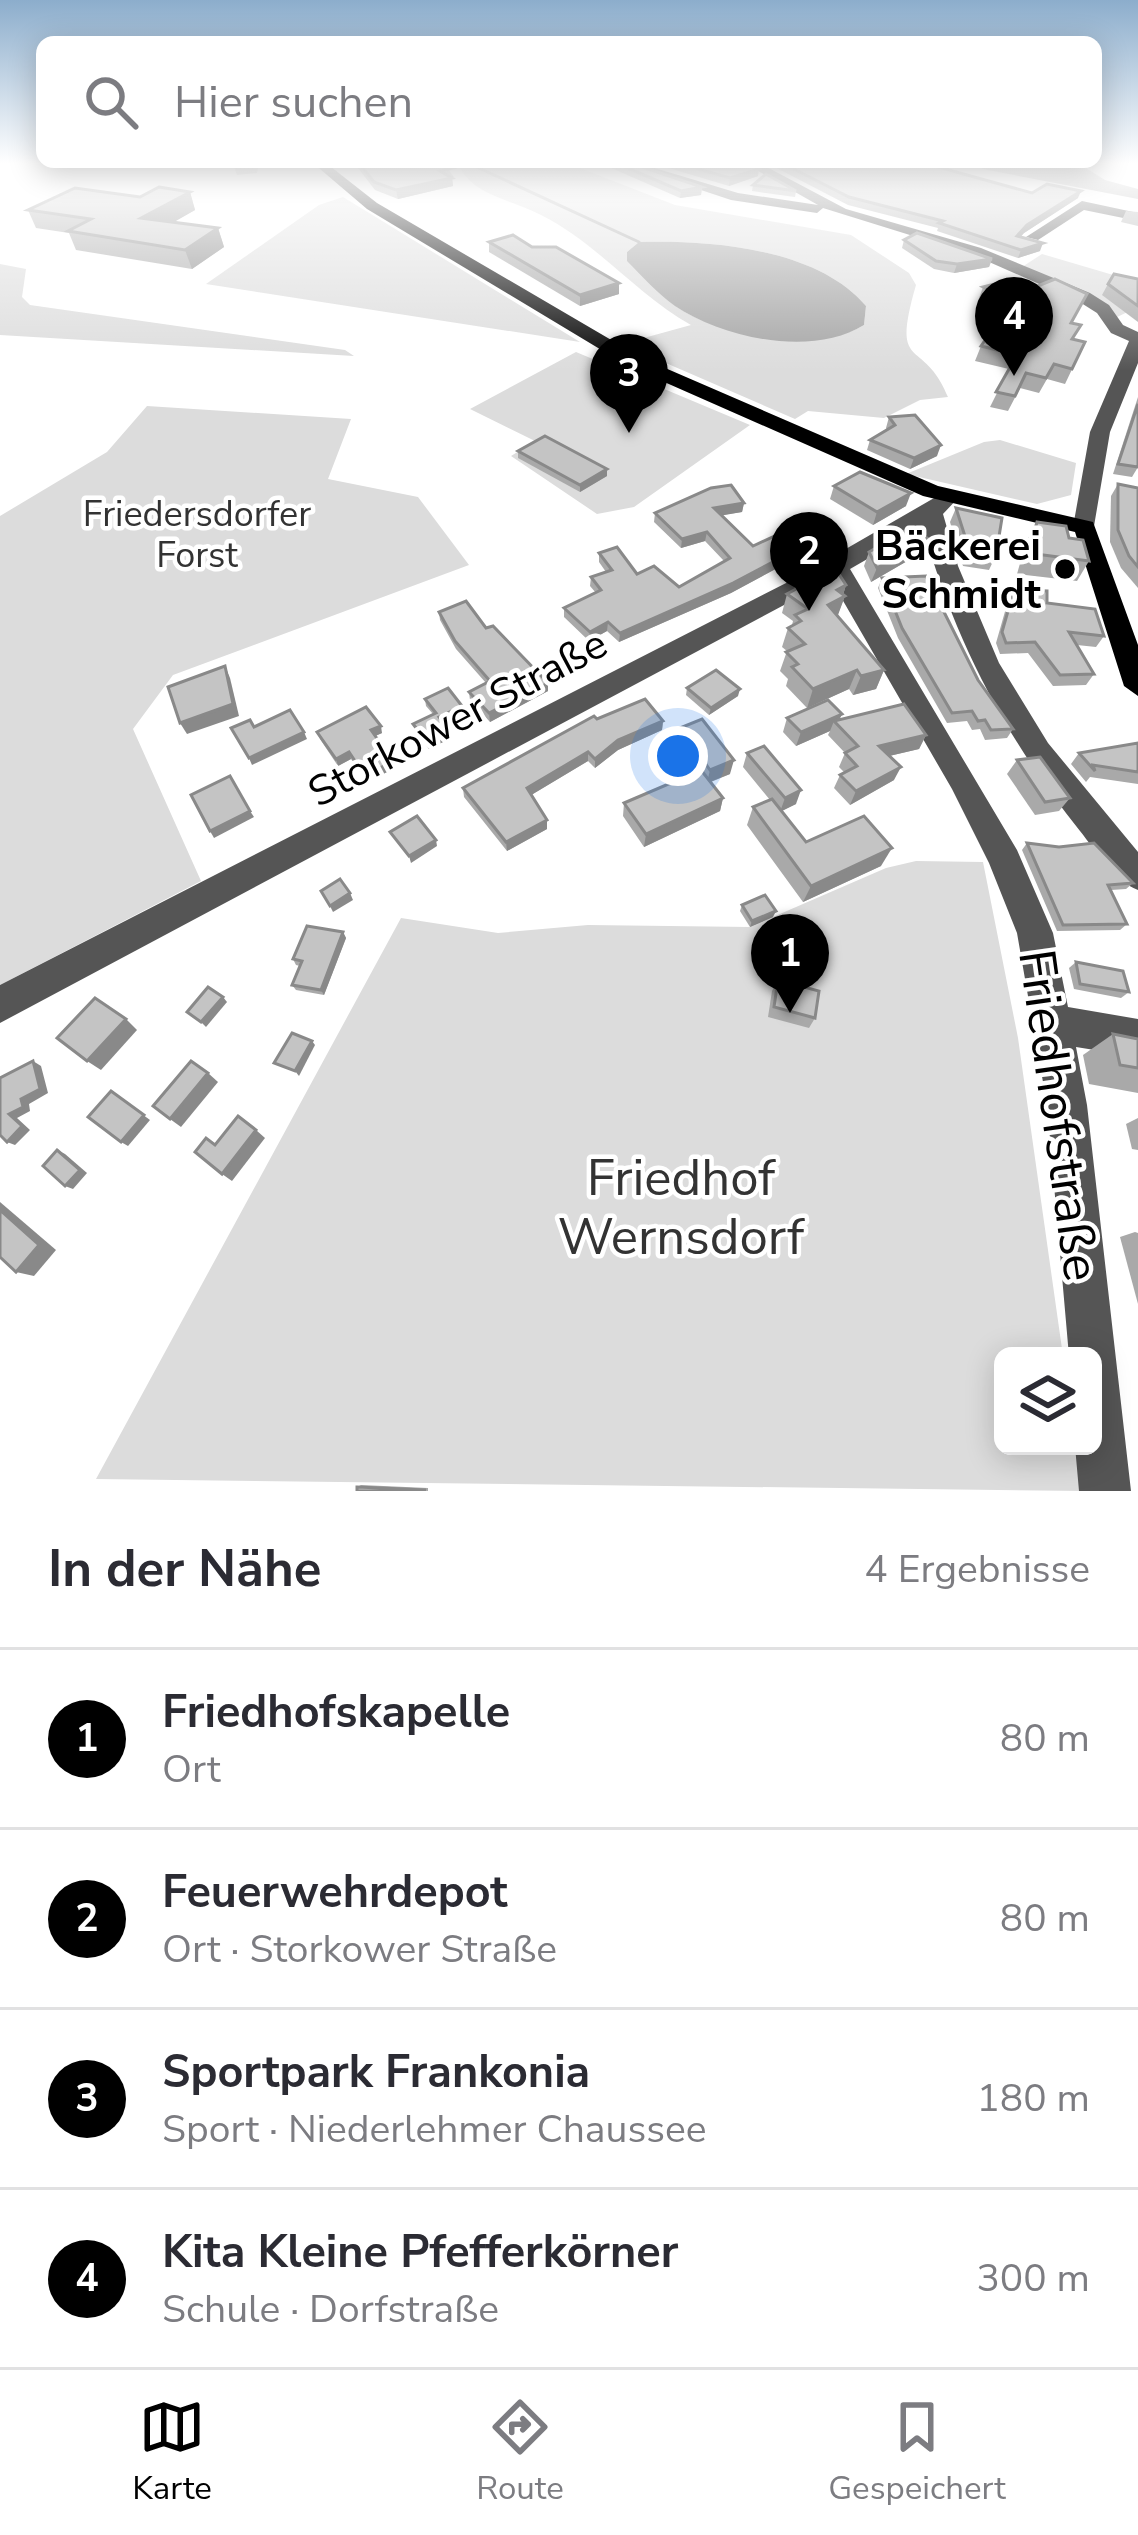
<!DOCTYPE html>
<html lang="de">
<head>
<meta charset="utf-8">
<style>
	:root { --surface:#fff; --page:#f7f7f7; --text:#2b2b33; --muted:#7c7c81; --line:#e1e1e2; --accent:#000 }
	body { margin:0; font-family:"Nunito Sans",sans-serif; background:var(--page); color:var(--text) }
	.controls { position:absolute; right:36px; bottom:36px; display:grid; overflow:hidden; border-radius:18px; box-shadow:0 6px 30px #0003 }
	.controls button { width:108px; height:108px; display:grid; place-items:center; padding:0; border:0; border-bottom:3px solid var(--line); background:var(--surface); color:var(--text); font:60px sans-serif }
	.you { position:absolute; left:678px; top:756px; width:42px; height:42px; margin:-30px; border:9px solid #fff; border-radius:50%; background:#1a73e8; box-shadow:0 0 0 18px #1a73e833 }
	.badge { display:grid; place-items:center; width:78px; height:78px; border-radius:50%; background:var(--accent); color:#fff; font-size:39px; font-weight:700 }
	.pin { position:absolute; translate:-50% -99px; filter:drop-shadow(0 3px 6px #0008) }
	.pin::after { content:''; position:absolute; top:63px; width:42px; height:36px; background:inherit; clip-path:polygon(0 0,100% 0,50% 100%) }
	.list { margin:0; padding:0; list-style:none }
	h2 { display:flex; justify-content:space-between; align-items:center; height:156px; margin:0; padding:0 48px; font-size:51px }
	h2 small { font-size:39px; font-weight:400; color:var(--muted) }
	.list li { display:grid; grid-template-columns:78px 1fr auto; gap:36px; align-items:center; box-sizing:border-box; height:180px; padding:0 48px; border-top:3px solid var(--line) }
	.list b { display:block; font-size:45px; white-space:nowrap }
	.list p { margin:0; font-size:39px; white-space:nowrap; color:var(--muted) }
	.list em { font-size:39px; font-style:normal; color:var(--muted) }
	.icon { flex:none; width:66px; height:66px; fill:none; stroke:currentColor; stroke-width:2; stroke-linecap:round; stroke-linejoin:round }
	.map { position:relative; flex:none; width:1138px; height:1491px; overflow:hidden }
	.search { position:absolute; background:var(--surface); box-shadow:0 6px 30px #0003; left:36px; right:36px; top:36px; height:132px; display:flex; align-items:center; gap:30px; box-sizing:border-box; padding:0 42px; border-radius:18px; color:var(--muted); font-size:45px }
	.sheet { height:876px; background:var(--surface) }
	nav { display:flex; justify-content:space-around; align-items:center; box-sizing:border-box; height:168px; border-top:3px solid var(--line); background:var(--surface); font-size:33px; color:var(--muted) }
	nav a { display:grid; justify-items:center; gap:6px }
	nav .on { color:var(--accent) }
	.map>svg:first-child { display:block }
</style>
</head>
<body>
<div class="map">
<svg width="1138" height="1491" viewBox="0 0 1138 1491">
	<rect width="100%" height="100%" fill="#fff"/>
	<g fill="#dcdcdc" fill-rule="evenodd">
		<path d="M 458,163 L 567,163 L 675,205 L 851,235 L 909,273 L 916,285 C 890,375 923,335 948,397 L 920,400 L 884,418 L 808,411 L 795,419 L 622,344 L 691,325 C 636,294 597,243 541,215 C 512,199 471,196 458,163 ZM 639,242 C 711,240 817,248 866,306 L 864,325 C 820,353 721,337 677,307 C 659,295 642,269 627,252 Z"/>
		<polygon points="343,197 580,342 206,284 319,205"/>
		<polygon points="1042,254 1137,282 1138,307 1115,318 1022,267"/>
		<polygon points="0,264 26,269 22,297 30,305 345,350 354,356 0,335"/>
		<polygon points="576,352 750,425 634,507 597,514 511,456 535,441 470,409"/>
		<polygon points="147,406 351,419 328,479 418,497 469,565 173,675 133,729 201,881 0,985 0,516 107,452"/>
		<polygon points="1000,440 1076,463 1071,495 1037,504 906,474 984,442"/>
		<polygon points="916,861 983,862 1018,1038 1063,1356 1003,1356 1003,1446 1076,1446 1082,1491 96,1479 401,918 498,933 588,925 750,927 886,868"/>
	</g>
	<g fill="#a3a3a3">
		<polygon points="977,163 1078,163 1105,180 1138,189 1138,199 983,169"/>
		<path d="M 639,242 C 711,240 817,248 866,306 L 864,325 C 813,357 724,339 675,306 C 658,294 642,276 627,261 L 627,252 Z"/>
	</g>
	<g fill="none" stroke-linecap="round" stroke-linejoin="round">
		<polyline stroke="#a3a3a3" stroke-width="3" points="468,163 639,242"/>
		<g fill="#555" fill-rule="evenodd">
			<polygon points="620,163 638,163 738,193 818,205 744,163 759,163 846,209 981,248 1090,293 1109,305 1123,325 1138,332 1138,363 1110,432 1093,532 1077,532 1073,527 1090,432 1129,341 1111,333 1097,313 1078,301 971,254 823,208 817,213 731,200"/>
			<polygon points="1082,201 1138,213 1138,221 1084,210 1038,240 1026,237"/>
			<path d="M 948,490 L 959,497 L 943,514 L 958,566 L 999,663 L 1048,743 L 1138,852 L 1138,890 C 1114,881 1096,851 1080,831 C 1007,740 954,640 923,527 L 850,569 L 1017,850 L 1053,933 L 1068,1007 L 1138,1019 L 1138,1057 L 1076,1047 L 1087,1105 L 1131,1491 L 1079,1491 L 1075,1446 L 1093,1446 L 1093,1356 L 1069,1356 L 1047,1105 L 1017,933 L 989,863 L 952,789 L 831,580 L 0,1023 L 0,985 L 792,580 Z"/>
		</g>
		<polygon fill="#000" fill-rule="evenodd" points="313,163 326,163 377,203 642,358 938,486 1093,522 1138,645 1138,696 1124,686 1075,532 923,496 628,366 367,209"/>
	</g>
	<g fill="#a9a9a9">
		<polygon points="233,163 259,163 257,173 237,175"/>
		<polygon points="357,163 443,163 454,177 452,177 453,186 398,199 375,190 358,168"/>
		<polygon points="609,163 630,163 702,187 701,195 680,198 609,167"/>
		<polygon points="652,163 750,163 758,176 729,186"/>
		<polygon points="767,163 926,163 1032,193 1078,198 1024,233 1020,237 1040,251 1018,258 937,231 938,228 848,205"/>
		<polygon points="753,185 796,191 795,197 752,191"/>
		<polygon points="190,192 195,210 173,222 218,228 224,247 192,269 76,250 69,233 36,228 28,210"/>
		<polygon points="1126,211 1138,212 1138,226 1121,222"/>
		<polygon points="904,240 992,259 989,267 954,273 934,269 902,248"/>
		<polygon points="489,242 532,247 619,283 619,294 580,306 489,252"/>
		<polygon points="1138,279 1138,322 1102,295 1108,284"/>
		<polygon points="983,287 1072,323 1074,339 1085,342 1065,384 1047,379 1039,393 1020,388 1008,411 990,407 1009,369 975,361 981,346 993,330 995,320 990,318 993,309 978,301"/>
		<polygon points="1138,397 1138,467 1132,477 1113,474"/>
		<polygon points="889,417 937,456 910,469 867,450 870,440 887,430 886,428"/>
		<polygon points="518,451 607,476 580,492 518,458"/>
		<polygon points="1118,484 1138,488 1138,588 1121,568 1110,542 1111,496"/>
		<polygon points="834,486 906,506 873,525 830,499"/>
		<polygon points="744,503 742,512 722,515 753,546 833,538 731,593 619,642 607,631 589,641 564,617 564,608 596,593 590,586 591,577 606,572 599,562 599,553 637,574 679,587 724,561 705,541 681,548 654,522 655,513"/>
		<polygon points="956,508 996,555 989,570 963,566 950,522"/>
		<polygon points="1037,522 1069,538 1089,561 1077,581 1017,574 1026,542"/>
		<polygon points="869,552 921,553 871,582 864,566"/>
		<polygon points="882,578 978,680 1013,729 1007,738 985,740 980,729 972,730 967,721 947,723 898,638 878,588"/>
		<polygon points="846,585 843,595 845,596 837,616 884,670 876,689 853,695 849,689 807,708 786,686 788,679 780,671 787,651 782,647 788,628 792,625 793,621 782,613 787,594"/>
		<polygon points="1014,590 1047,603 1104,636 1096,647 1077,645 1094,674 1086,685 1053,686 1028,653 1000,654 996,643 1008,601"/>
		<polygon points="439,612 486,628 548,691 490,722 470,700 469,692 486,683 456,649 440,620"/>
		<polygon points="687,688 738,696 709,715 686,695"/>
		<polygon points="425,699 462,706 463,713 443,722 450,731 451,738 429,749 415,731 413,724 433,714 426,706"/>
		<polygon points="842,714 839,719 926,735 919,749 889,756 894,780 850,805 834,788 840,775 844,772 839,767 845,753 828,735 830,731 796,746 783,732 787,718"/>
		<polygon points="597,719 663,721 662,730 618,750 595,768 588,761 531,795 547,829 507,851 464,797 463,788"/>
		<polygon points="680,728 730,774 711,782 723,798 720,811 644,847 623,816 624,803 699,771 678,742"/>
		<polygon points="317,732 382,733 375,736 395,768 367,782 351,759 338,766 320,739"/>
		<polygon points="1138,743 1138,784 1090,777 1086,782 1071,764 1079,753"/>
		<polygon points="747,753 796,804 781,811 806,842 881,866 803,902 747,825 753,807 770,800 743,767"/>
		<polygon points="1017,760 1070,798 1059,811 1035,815 1007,774"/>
		<polygon points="1027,843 1133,883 1126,889 1111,890 1127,924 1120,930 1057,931 1022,850"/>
		<polygon points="742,905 773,917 750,927 740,911"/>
		<polygon points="343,932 346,938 324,995 296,990 292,985 300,966 296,965 293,959"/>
		<polygon points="1076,962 1129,992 1121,998 1074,989 1069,968"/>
		<polygon points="778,980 815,1018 809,1028 768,1017 772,991"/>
		<polygon points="1113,1034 1138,1039 1138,1093 1089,1084 1083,1055"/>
		<polygon points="1138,1118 1138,1150 1132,1149 1126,1124"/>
		<polygon points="1135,1232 1138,1233 1138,1304 1120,1237"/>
		<polygon points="361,1485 428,1488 428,1491 357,1487"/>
	</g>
	<g fill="#898989">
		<polygon points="759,169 758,176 729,186 730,178"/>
		<polygon points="452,178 453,186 398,199 396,190"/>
		<polygon points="702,187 701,195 680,198 681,191"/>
		<polygon points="1081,191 1078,198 1024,233 1014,244 1017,236 1027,225"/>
		<polygon points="190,192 195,210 148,237 141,218"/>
		<polygon points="218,228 224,247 192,269 185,250"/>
		<polygon points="1043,243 1040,251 1018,258 1021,250"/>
		<polygon points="992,259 989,267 954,273 957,264"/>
		<polygon points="619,283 619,294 580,306 580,295"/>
		<polygon points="941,445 937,456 910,469 914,458"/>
		<polygon points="607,469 607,476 580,492 580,485"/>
		<polygon points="911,493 906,506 873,525 877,512"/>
		<polygon points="744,503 742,512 713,517 714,508"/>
		<polygon points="836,529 833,538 731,593 619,642 620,633"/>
		<polygon points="707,532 705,541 681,548 682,539"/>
		<polygon points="927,538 921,553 871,582 877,568"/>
		<polygon points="846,585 842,598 845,596 838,615 822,624 828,605 837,590"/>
		<polygon points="608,622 607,631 589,641 590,632"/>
		<polygon points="225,666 230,678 239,716 187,734 180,723"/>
		<polygon points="857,670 849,689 807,708 813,689"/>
		<polygon points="884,670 876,689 853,695 861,676"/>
		<polygon points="548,683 548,691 490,722 489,713"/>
		<polygon points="740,689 738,696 709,715 711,708"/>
		<polygon points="462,706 463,713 441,724 439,717"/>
		<polygon points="842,714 837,725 834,721 830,731 796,746 801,732"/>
		<polygon points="663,721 662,730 618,750 595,768 595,759 618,740"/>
		<polygon points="381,726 382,733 373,737 371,730"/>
		<polygon points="450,731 451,738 429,749 427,742"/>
		<polygon points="304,732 307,739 252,765 249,758"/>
		<polygon points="926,735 919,749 872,760 879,746"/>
		<polygon points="349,752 351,759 338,766 336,759"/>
		<polygon points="588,752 588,761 528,797 527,788"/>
		<polygon points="734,760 730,774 707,783 710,770"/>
		<polygon points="393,761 395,768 367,782 365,776"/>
		<polygon points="901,767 894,780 850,805 856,791"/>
		<polygon points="801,790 796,804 780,812 785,798"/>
		<polygon points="723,798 720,811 644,847 646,834"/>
		<polygon points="250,811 254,817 214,838 210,831"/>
		<polygon points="547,820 547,829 507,851 506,842"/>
		<polygon points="436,840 437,846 411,863 409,856"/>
		<polygon points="892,848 881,866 803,902 811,886"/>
		<polygon points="350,893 353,900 333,912 330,906"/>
		<polygon points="776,911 773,917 750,927 752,921"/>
		<polygon points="343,932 346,938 324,995 321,990"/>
		<polygon points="223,997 227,1002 206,1027 201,1022"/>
		<polygon points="126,1019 137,1030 101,1070 87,1061"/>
		<polygon points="312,1041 315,1045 299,1076 295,1071"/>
		<polygon points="33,1061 41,1066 48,1093 29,1104 30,1111 17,1118 30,1130 15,1145 7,1142 9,1114 21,1099"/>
		<polygon points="208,1073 218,1082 181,1127 170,1119"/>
		<polygon points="111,1091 150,1120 128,1146 121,1142"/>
		<polygon points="256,1130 265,1138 232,1181 222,1174"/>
		<polygon points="57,1150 65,1154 87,1173 73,1189 65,1186"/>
		<polygon points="0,1202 56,1250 34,1276 16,1272 0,1210"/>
	</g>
	<g fill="#c4c4c4" stroke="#898989" stroke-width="3">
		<polygon points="359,163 443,163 453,168 440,171 452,178 396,190 374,182"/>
		<polygon points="616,163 630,163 702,187 681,191"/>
		<polygon points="677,163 750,163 759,169 730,178"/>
		<polygon points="782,163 924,163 1032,193 1047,184 1081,191 1027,225 1017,236 1043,243 1021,250 939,223 943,221 849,197"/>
		<polygon points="766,174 796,191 753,185"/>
		<polygon points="159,187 190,192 141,218 218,228 185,250 68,231 91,219 28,210 75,188 140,197"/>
		<polygon points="917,233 992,259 957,264 936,261 904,240"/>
		<polygon points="513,235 532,247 556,247 619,283 580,295 489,242"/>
		<polygon points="1114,274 1138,279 1138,306 1108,284"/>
		<polygon points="1055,279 1087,294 1071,323 1081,325 1072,339 1085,342 1072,369 1054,364 1046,378 1026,373 1015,396 996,392 1017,355 981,346 1002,316 997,315 1004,307 995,304 1005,298 983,287 1010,280 1028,290"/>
		<polygon points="1138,404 1138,467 1118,464"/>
		<polygon points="915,415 941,445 914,458 870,440 895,425 889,417"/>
		<polygon points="545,436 607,469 580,485 518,451"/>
		<polygon points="860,472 911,493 877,512 834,486"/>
		<polygon points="1118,484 1138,488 1138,567 1129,556 1118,530"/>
		<polygon points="731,485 744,503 714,508 753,546 818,516 836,529 733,583 620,633 608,622 590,632 564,608 601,590 591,577 612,570 599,553 617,547 637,574 654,566 679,587 730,558 707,532 682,539 655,513 711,488"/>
		<polygon points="956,508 1002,518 996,555 970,552"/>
		<polygon points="1037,522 1066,526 1069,538 1083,540 1089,561 1028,553"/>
		<polygon points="910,528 927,538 877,568 869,552"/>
		<polygon points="835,568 846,585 837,590 845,596 828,605 884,670 861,676 857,670 813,689 792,667 798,664 786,652 805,644 788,628 801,621 795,615 808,609 787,594"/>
		<polygon points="926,576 978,680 1013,729 991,730 985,720 978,721 972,711 952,713 902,628 882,578"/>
		<polygon points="1014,590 1047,591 1047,603 1095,609 1104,636 1069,632 1094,674 1060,675 1035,642 1006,643 1002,632"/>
		<polygon points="466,601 486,628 493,626 548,683 489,713 469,692 490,681 455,641 439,612"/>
		<polygon points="225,666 233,704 180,723 168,687"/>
		<polygon points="716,670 740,689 711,708 687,688"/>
		<polygon points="448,688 462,706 439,717 450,731 427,742 413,724 436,713 425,699"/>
		<polygon points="645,699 663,721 618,740 595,759 588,752 527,788 547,820 506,842 463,788 594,716 597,719"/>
		<polygon points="828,700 842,714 801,732 787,718"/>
		<polygon points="904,704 926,735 879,746 901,767 856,791 840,775 857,766 845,753 858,746 834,721"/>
		<polygon points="366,707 381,726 371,730 393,761 365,776 349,752 336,759 317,732"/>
		<polygon points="290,710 304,732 249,758 231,728 250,720 254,727"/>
		<polygon points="702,719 734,760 710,770 680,728"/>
		<polygon points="1138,743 1138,772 1093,765 1095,771 1079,753"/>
		<polygon points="764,746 801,790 785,798 747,753"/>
		<polygon points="1040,757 1070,798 1045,802 1017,760"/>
		<polygon points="701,770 723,798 646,834 624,803"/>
		<polygon points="230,776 250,811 210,831 191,795"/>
		<polygon points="772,799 806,842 864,816 892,848 811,886 753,807"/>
		<polygon points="417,816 436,840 409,856 390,832"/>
		<polygon points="1027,843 1059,847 1094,843 1133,883 1108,885 1127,924 1063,925"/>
		<polygon points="340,879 350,893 330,906 321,891"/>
		<polygon points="765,895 776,911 752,921 742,905"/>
		<polygon points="307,926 343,932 321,990 292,985 302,961 293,959"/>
		<polygon points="1076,962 1123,971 1129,992 1080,984"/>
		<polygon points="778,980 819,991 815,1018 774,1007"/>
		<polygon points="208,987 223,997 201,1022 187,1012"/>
		<polygon points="95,998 126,1019 87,1061 57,1038"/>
		<polygon points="292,1033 312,1041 295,1071 274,1063"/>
		<polygon points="1113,1034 1138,1039 1138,1068 1120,1065"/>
		<polygon points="33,1061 40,1089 21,1099 23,1107 9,1114 22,1126 7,1142 0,1135 0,1078"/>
		<polygon points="191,1061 208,1073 170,1119 153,1106"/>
		<polygon points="111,1091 144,1115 121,1142 88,1117"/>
		<polygon points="238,1116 256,1130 222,1174 195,1152 206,1138 215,1145"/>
		<polygon points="57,1150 80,1170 65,1186 43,1166"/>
		<polygon points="0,1210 39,1245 16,1272 0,1257"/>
		<polygon points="357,1487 426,1490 357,1491"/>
	</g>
	<linearGradient id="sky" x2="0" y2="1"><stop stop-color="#8cadcc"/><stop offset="0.44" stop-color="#fff"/><stop offset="1" stop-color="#fff" stop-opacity="0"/></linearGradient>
	<rect width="1138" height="371" fill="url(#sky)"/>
	<circle fill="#000" stroke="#fff" stroke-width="4.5" cx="1065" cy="569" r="12"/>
	<g text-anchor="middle" stroke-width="9" stroke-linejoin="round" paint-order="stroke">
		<g font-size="36" fill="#333" stroke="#fff">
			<text x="197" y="526">Friedersdorfer<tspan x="197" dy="41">Forst</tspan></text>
		</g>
		<g font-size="42" font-weight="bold" fill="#000" stroke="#fff" text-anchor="end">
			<text x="1041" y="560">Bäckerei<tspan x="1041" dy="48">Schmidt</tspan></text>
		</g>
		<g font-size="42" fill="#000" stroke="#fff">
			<text transform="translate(457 717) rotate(-28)" y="15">Storkower Straße</text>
		</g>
		<g font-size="51" fill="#000" stroke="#fff">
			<text transform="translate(1060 1115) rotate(82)" y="18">Friedhofstraße</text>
		</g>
		<g font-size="51" fill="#333" stroke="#fff">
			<text x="681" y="1195">Friedhof<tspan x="681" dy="59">Wernsdorf</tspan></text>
		</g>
	</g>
</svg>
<div class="controls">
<button><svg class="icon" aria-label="layers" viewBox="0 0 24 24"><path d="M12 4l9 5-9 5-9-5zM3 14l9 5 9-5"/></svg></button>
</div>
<div class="you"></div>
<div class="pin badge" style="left:790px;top:1013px">1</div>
<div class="pin badge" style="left:809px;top:611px">2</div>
<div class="pin badge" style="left:629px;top:433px">3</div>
<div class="pin badge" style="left:1014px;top:376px">4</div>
<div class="search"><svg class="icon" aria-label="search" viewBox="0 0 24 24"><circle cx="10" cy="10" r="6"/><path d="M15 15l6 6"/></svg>Hier suchen</div>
</div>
<section class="sheet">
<h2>In der Nähe<small>4 Ergebnisse</small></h2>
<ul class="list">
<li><span class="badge">1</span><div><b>Friedhofskapelle</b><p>Ort</p></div><em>80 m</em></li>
<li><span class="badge">2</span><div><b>Feuerwehrdepot</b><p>Ort · Storkower Straße</p></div><em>80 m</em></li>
<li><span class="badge">3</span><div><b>Sportpark Frankonia</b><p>Sport · Niederlehmer Chaussee</p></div><em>180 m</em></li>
<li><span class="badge">4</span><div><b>Kita Kleine Pfefferkörner</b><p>Schule · Dorfstraße</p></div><em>300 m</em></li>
</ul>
</section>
<nav>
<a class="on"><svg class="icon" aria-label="map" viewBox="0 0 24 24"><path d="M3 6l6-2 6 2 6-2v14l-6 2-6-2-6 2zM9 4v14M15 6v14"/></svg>Karte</a>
<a><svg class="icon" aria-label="directions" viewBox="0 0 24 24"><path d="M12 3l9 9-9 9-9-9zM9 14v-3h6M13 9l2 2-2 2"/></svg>Route</a>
<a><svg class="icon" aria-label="saved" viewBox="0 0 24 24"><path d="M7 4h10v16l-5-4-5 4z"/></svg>Gespeichert</a>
</nav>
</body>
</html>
